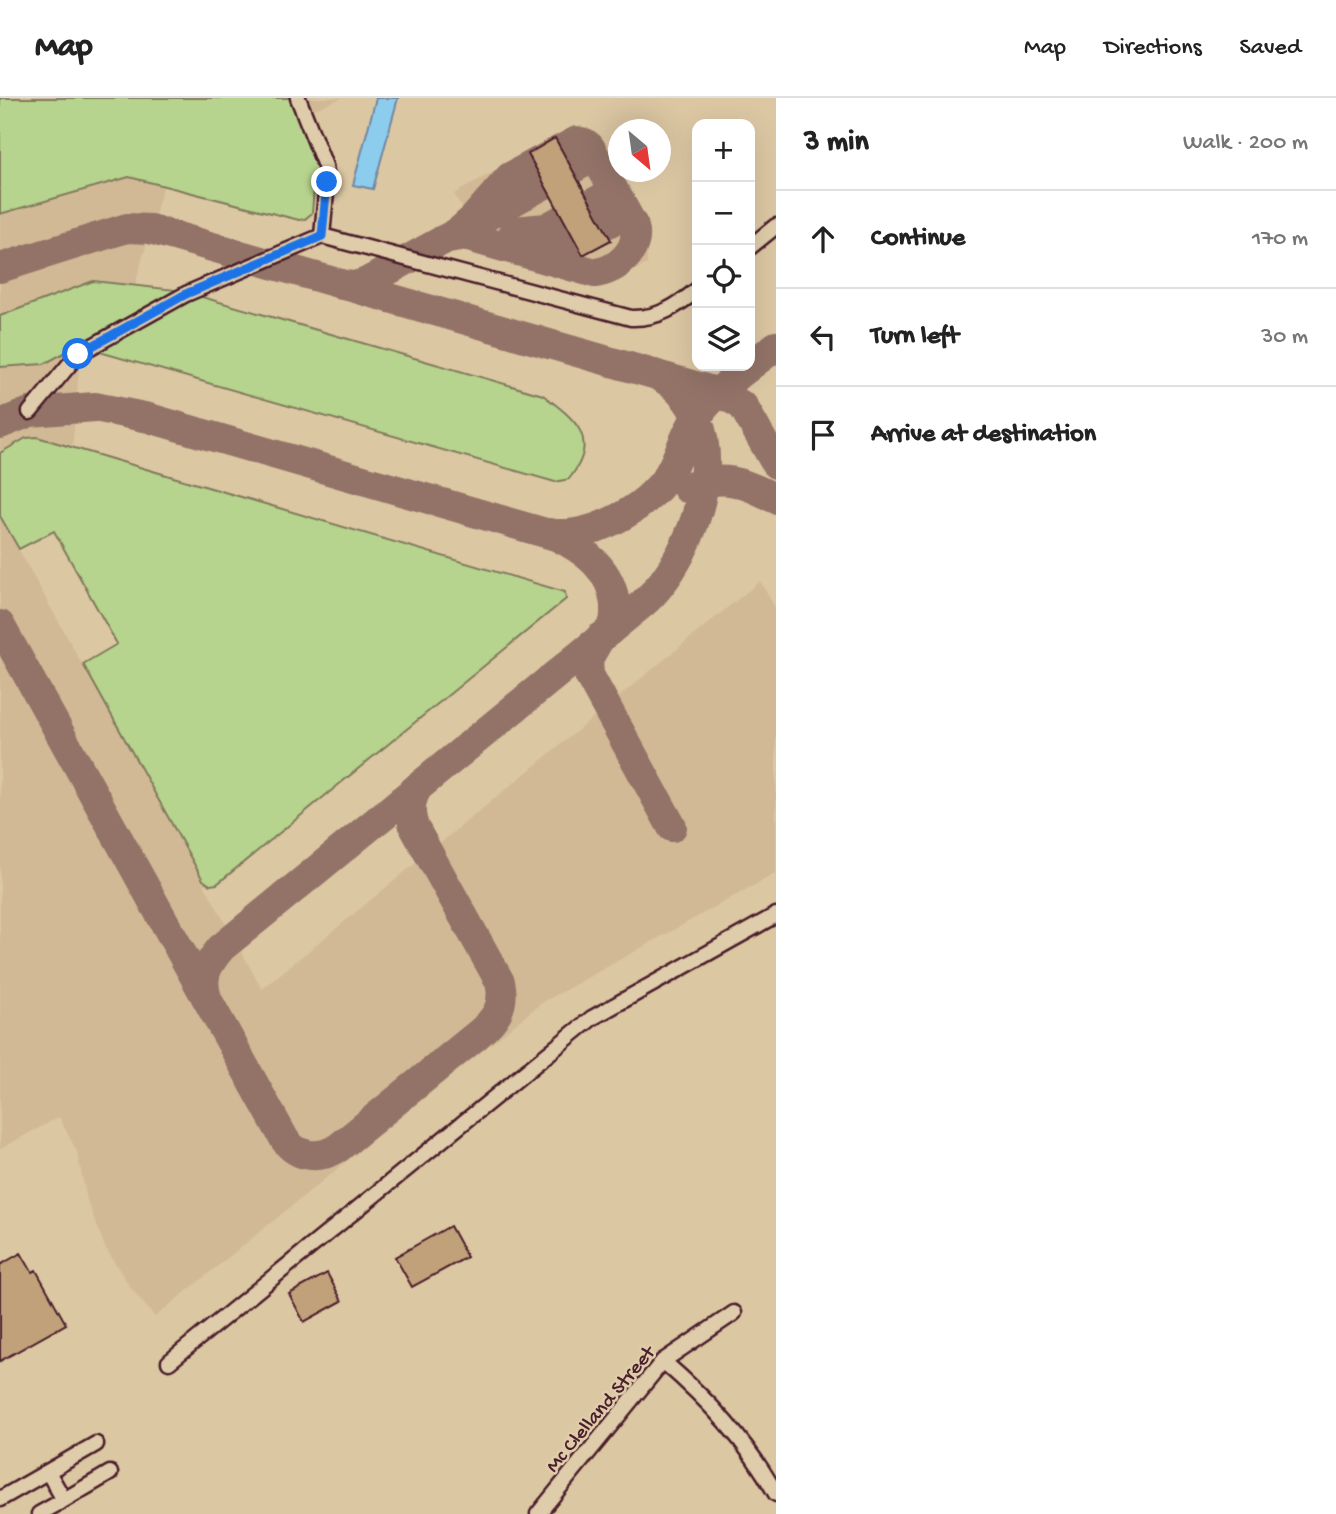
<!DOCTYPE html>
<html lang="en">
<head>
<meta charset="utf-8">
<style>
	:root { --surface:#fff; --page:#f6f6f6; --text:#222; --muted:#767676; --line:#e0e0e0 }
	body { margin:0; font-family:"Gochi Hand",sans-serif; background:var(--page); color:var(--text) }
	.controls { position:absolute; right:21px; top:21px; display:grid; overflow:hidden; border-radius:14px; box-shadow:0 7px 28px #0002 }
	.controls button { width:63px; height:63px; display:grid; place-items:center; padding:0; border:0; border-bottom:2px solid var(--line); background:var(--surface); color:var(--text); font:35px sans-serif }
	.compass { position:absolute; left:608px; top:21px; width:63px; height:63px; border-radius:50%; background:var(--surface); box-shadow:0 7px 28px #0002; rotate:151deg }
	.stop { position:absolute; width:21px; height:21px; margin:-16px; border:5px solid #1a73e8; border-radius:50%; background:#fff }
	.stop.end { background:#1a73e8; border-color:#fff; box-shadow:0 2px 7px #0008 }
	.list { margin:0; padding:0; list-style:none }
	h2 { display:flex; justify-content:space-between; align-items:center; height:91px; margin:0; padding:0 28px; font-size:30px }
	h2 small { font-size:23px; font-weight:400; color:var(--muted) }
	.list li { display:grid; grid-template-columns:46px 1fr auto; gap:21px; align-items:center; box-sizing:border-box; height:98px; padding:0 28px; border-top:2px solid var(--line) }
	.list b { display:block; font-size:26px; white-space:nowrap }
	.list em { font-size:23px; font-style:normal; color:var(--muted) }
	.icon { flex:none; width:38px; height:38px; fill:none; stroke:currentColor; stroke-width:2; stroke-linecap:round; stroke-linejoin:round }
	.map { position:relative; flex:none; width:776px; height:1416px; overflow:hidden }
	header { display:flex; align-items:center; gap:42px; box-sizing:border-box; height:98px; padding:0 35px; background:var(--surface); border-bottom:2px solid var(--line) }
	header strong { font-size:33px }
	nav { display:flex; gap:38px; margin-inline-start:auto; font-size:24px }
	main { display:flex }
	aside { flex:1; background:var(--surface) }
	.map>svg:first-child { display:block }
</style>
</head>
<body>
<header>
<strong>Map</strong>
<nav><a>Map</a><a>Directions</a><a>Saved</a></nav>
</header>
<main>
<div class="map">
<svg width="776" height="1416" viewBox="0 0 776 1416">
	<rect width="100%" height="100%" fill="#dcc7a3"/>
	<filter id="ink" filterUnits="userSpaceOnUse"><feTurbulence type="fractalNoise" baseFrequency=".0143" numOctaves="2"/><feDisplacementMap in="SourceGraphic" scale="14" xChannelSelector="R" yChannelSelector="G"/><feConvolveMatrix kernelMatrix="1 2 1 2 8 2 1 2 1" color-interpolation-filters="sRGB"/></filter>
	<g filter="url(#ink)">
		<g fill="#d1b995">
			<polygon points="0,0 342,0 169,68 130,204 82,233 71,367 0,406"/>
			<polygon points="574,28 589,34 647,142 647,166 599,190 492,160 454,96"/>
			<polygon points="0,418 262,891 760,483 776,511 776,775 540,906 155,1219 130,1189 105,1149 87,1102 77,1054 59,1019 0,1051"/>
		</g>
		<g fill="#b6d48d" stroke="#807a5c" stroke-width="2">
			<polygon points="0,0 293,0 307,31 321,78 315,78 312,115 305,121 299,122 129,79 0,116"/>
			<polygon points="93,183 176,192 175,195 44,266 0,269 0,218"/>
			<path d="M 195,197 L 543,297 C 576,322 601,341 569,381 L 555,384 L 96,253 Z"/>
			<polygon points="37,339 565,494 566,501 217,786 210,787 203,782 83,566 117,546 54,433 19,451 0,418 0,355 26,340"/>
		</g>
		<polygon fill="#8ccced" stroke="#72879f" stroke-width="2" points="376,0 398,0 373,91 353,87"/>
		<g fill="none" stroke-linecap="round" stroke-linejoin="round">
			<g stroke="#937367" stroke-width="30">
				<polyline points="514,133 546,130 608,97 615,98 620,103"/>
				<path d="M 443,142 L 465,138 L 595,175 C 616,173 641,152 634,129 L 590,49 L 585,45 L 577,43 L 510,79 L 474,120 L 458,134"/>
				<polyline points="528,145 563,148 620,119 633,127"/>
				<polyline points="0,170 127,130 150,131 723,296 743,308 776,366"/>
				<polyline points="342,187 355,188 367,184 583,65 593,63 602,70"/>
				<path d="M 0,326 L 30,314 L 95,309 L 149,320 L 556,438 C 585,452 612,472 615,507 C 615,517 616,525 609,533"/>
				<path d="M 687,390 C 722,375 744,384 776,401"/>
				<path d="M 549,435 C 589,442 647,411 668,377 C 680,357 685,333 700,315 C 720,288 750,269 776,248"/>
				<path d="M 0,527 L 285,1042 C 298,1060 320,1061 338,1050 L 477,937 C 495,922 506,908 500,884 L 415,731 C 409,716 409,702 419,688"/>
				<polyline points="600,540 588,561 589,577 672,729"/>
				<path d="M 207,900 C 200,879 207,867 221,850 L 641,507 C 700,457 743,319 655,276"/>
			</g>
		</g>
		<g fill="#c0a17a" stroke="#4a1f2b" stroke-width="2">
			<polygon points="555,40 611,142 583,157 528,56"/>
			<polygon points="450,1128 467,1159 412,1189 395,1159"/>
			<polygon points="21,1155 32,1174 36,1172 66,1226 0,1263 0,1167"/>
			<polygon points="327,1175 342,1203 304,1224 289,1196"/>
		</g>
		<g fill="none" stroke-linecap="round" stroke-linejoin="round">
			<defs>
				<g id="minor">
					<path d="M 298,0 L 325,68 L 327,84 L 322,138 L 631,220 C 658,221 677,208 697,192"/>
					<polyline points="750,149 776,128"/>
					<polyline points="30,314 78,256 186,196 322,138"/>
					<path d="M 663,1263 C 708,1302 747,1343 776,1396"/>
					<polyline points="169,1264 592,920 776,817"/>
					<polyline points="48,1374 64,1402 110,1375"/>
					<polyline points="0,1401 96,1346"/>
					<polyline points="39,1416 64,1402"/>
					<polyline points="538,1416 663,1263 734,1215"/>
				</g>
			</defs>
			<use href="#minor" stroke="#4a1f2b" stroke-width="19"/>
			<use href="#minor" stroke="#dfccaa" stroke-width="14"/>
		</g>
	</g>
	<g fill="none" stroke-linecap="round" stroke-linejoin="round" filter="url(#ink)">
		<polyline stroke="#1a73e8" stroke-width="9" points="78,256 186,196 322,138 327,84"/>
	</g>
	<g text-anchor="middle" stroke-width="5" stroke-linejoin="round" paint-order="stroke">
		<g font-size="21" fill="#4a1f2b" stroke="#dfccaa">
			<text transform="translate(599 1310) rotate(-50)" y="7">Mc Clelland Street</text>
		</g>
	</g>
</svg>
<div class="controls">
<button>+</button>
<button>−</button>
<button><svg class="icon" aria-label="locate" viewBox="0 0 24 24"><circle cx="12" cy="12" r="6"/><path d="M12 2v4M12 18v4M2 12h4M18 12h4"/></svg></button>
<button><svg class="icon" aria-label="layers" viewBox="0 0 24 24"><path d="M12 4l9 5-9 5-9-5zM3 14l9 5 9-5"/></svg></button>
</div>
<svg class="compass" viewBox="-18 -18 36 36"><path d="M0-13l5 13h-10z" fill="#e53935"/><path d="M0 13l5-13h-10z" fill="#767676"/></svg>
<div class="stop" style="left:78px;top:256px"></div>
<div class="stop end" style="left:327px;top:84px"></div>
</div>
<aside>
<h2>3 min<small>Walk · 200 m</small></h2>
<ul class="list">
<li><svg class="icon" aria-label="ahead" viewBox="0 0 24 24"><path d="M12 20V5M6 11l6-6 6 6"/></svg><div><b>Continue</b></div><em>170 m</em></li>
<li><svg class="icon" aria-label="left" viewBox="0 0 24 24"><path d="M17 20v-9H6M10 6l-5 5 5 5"/></svg><div><b>Turn left</b></div><em>30 m</em></li>
<li><svg class="icon" aria-label="arrive" viewBox="0 0 24 24"><path d="M6 21V4h12l-3 4 3 4H6"/></svg><div><b>Arrive at destination</b></div></li>
</ul>
</aside>
</main>
</body>
</html>
